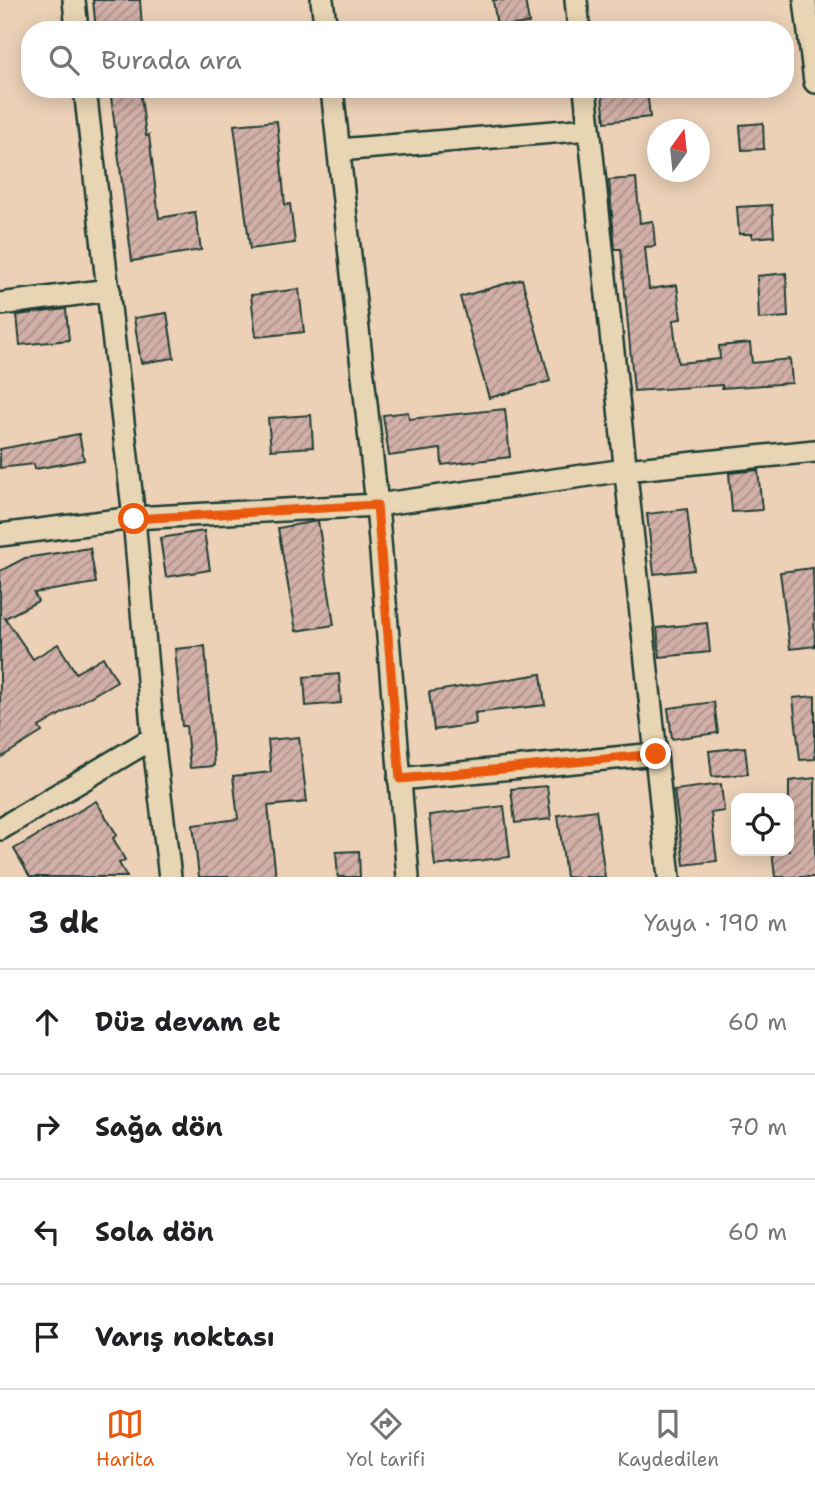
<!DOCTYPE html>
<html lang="tr">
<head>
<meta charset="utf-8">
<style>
	:root { --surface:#fff; --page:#f2f2f2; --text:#202124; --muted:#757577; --line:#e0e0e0; --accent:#ea580c }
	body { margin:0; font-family:"Shantell Sans",sans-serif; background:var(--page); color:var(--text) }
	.controls { position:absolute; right:21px; bottom:21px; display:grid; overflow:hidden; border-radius:14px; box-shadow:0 4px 18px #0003 }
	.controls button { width:63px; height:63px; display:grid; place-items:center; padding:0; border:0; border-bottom:2px solid var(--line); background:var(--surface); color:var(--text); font:35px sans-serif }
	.compass { position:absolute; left:647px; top:119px; width:63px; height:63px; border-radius:50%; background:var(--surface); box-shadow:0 4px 18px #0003; rotate:15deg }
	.stop { position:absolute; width:21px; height:21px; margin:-16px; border:5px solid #ea580c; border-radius:50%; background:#fff }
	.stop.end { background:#ea580c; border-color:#fff; box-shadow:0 2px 7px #0008 }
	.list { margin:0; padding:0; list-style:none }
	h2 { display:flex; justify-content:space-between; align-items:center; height:91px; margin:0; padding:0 28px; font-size:30px }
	h2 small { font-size:23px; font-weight:400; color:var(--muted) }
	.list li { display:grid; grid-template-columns:46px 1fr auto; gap:21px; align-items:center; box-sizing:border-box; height:105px; padding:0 28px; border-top:2px solid var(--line) }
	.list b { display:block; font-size:26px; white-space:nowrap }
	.list em { font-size:23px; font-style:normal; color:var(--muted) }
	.icon { flex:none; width:38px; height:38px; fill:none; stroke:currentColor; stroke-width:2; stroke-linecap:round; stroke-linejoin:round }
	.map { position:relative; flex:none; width:815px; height:877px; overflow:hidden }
	.search { position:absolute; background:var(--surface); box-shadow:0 4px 18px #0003; left:21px; right:21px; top:21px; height:77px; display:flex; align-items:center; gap:18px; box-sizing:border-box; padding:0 24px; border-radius:28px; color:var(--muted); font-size:26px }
	.sheet { height:511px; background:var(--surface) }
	nav { display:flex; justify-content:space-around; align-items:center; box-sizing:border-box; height:98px; border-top:2px solid var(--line); background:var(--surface); font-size:19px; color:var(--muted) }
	nav a { display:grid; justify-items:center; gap:4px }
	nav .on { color:var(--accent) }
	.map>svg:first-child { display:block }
</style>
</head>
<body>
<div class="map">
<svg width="815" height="877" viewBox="0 0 815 877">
	<defs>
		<pattern id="building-hatch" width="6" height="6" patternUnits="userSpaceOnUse" patternTransform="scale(1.75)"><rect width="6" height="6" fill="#d2b0a8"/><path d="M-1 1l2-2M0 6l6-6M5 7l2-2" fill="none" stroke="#aa908a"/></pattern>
	</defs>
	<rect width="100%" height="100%" fill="#ecd1b7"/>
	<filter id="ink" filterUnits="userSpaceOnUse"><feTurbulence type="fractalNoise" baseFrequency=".0143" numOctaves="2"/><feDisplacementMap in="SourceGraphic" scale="14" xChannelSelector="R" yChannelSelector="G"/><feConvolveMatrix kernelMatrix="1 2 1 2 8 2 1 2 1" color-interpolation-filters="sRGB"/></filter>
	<g filter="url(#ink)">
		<g fill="url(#building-hatch)" stroke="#1f3d34" stroke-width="2">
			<polygon points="93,0 140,0 142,28 96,30"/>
			<polygon points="493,0 525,0 529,23 497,27"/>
			<polygon points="110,89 140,89 146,136 149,135 159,218 195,212 201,250 132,261"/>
			<polygon points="647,90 650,117 605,122 602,95"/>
			<polygon points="277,121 285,205 290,204 295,243 250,249 234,125"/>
			<polygon points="763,123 764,149 742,150 740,125"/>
			<polygon points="636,178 640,223 653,221 655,246 645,247 649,289 677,285 681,319 673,320 678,363 720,359 719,346 750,343 752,363 790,359 792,383 722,388 722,385 634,391 621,249 615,249 609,180"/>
			<polygon points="772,205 774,236 752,238 752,234 739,234 737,207"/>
			<polygon points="786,273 788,317 759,319 757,276"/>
			<polygon points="522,279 550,381 489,398 460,297"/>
			<polygon points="299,289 304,332 256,337 251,295"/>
			<polygon points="66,309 69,340 20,345 17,315"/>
			<polygon points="167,313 174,358 141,363 134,318"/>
			<polygon points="505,409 510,457 442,465 441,449 389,456 383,415 408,412 409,419"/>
			<polygon points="311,415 313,447 271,450 268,418"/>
			<polygon points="79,434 84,460 35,469 34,464 0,468 0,449"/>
			<polygon points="758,470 762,510 732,512 729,473"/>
			<polygon points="687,509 694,570 654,574 647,514"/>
			<polygon points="318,521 334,625 296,631 278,528"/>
			<polygon points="204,531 210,570 166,577 160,538"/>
			<polygon points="90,548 96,583 34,593 38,601 5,618 33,659 58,644 76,673 103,657 117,681 39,727 42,732 0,758 0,571 25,558"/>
			<polygon points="813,568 815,646 790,649 780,572"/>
			<polygon points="707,623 710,652 660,657 657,628"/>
			<polygon points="205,646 214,766 190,768 186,726 182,726 175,649"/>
			<polygon points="339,674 341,703 306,706 304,677"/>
			<polygon points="541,674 545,705 475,713 476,724 434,730 429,692"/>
			<polygon points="815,696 815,759 800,760 793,698"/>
			<polygon points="714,702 718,733 672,739 668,708"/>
			<polygon points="299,737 307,802 268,806 276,877 199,877 193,825 238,819 233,776 271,772 268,740"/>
			<polygon points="745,747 748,774 712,777 709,751"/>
			<polygon points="815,778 815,877 775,877 772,851 789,851 789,781"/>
			<polygon points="721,784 724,811 711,813 717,861 684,865 674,790"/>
			<polygon points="547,786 551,819 515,823 511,789"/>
			<polygon points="96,801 117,835 113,838 125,860 119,863 127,877 30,877 14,849"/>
			<polygon points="504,806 510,857 435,866 429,815"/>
			<polygon points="596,810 605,877 566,877 558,815"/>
			<polygon points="359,851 360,877 338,877 336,852"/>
		</g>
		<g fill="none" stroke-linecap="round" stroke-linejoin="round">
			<defs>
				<g id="minor">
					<polyline points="74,0 77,30"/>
					<polyline points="322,0 326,30"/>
					<polyline points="576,0 579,30"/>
					<polyline points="805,0 815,82"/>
					<polyline points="85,89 134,518 153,738 170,877"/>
					<polyline points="332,89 377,505 408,877"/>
					<polyline points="585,89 669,877"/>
					<polyline points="339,150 589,129"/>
					<polyline points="0,304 109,290"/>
					<polyline points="0,535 134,518 377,505 625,470 815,451"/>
					<polyline points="399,779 656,754"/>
					<polyline points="0,829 153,738"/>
				</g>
			</defs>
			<use href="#minor" stroke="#1f3d34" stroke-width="26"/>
			<use href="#minor" stroke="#e7d5b3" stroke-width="21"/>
		</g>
	</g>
	<g fill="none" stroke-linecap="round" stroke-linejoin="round" filter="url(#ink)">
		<polyline stroke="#ea580c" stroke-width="9" points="134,519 377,505 400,779 656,754"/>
	</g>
</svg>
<div class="controls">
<button><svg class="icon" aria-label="locate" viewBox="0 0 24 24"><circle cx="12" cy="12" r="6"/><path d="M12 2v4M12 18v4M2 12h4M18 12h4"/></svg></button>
</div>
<svg class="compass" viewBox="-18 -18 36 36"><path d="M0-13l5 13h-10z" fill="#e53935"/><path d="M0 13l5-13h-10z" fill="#757577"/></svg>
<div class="stop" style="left:134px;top:519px"></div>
<div class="stop end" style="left:656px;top:754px"></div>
<div class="search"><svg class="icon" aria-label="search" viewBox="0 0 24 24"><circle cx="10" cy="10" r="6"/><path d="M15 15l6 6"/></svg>Burada ara</div>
</div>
<section class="sheet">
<h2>3 dk<small>Yaya · 190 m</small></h2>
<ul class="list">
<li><svg class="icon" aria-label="ahead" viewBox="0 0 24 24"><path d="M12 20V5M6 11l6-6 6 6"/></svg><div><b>Düz devam et</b></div><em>60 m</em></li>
<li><svg class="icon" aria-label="right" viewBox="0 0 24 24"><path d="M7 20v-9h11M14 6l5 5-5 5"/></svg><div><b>Sağa dön</b></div><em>70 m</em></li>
<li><svg class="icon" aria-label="left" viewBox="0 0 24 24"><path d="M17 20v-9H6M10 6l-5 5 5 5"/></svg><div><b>Sola dön</b></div><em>60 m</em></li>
<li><svg class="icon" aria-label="arrive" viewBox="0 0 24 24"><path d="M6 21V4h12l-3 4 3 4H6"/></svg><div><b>Varış noktası</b></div></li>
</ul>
</section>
<nav>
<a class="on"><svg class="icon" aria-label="map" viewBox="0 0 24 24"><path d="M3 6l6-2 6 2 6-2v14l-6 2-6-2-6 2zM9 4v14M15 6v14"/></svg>Harita</a>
<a><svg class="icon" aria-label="directions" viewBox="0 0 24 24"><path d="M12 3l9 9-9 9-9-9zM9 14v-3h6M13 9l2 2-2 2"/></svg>Yol tarifi</a>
<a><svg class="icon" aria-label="saved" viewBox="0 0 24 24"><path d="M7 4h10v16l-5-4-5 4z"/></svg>Kaydedilen</a>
</nav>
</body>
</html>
